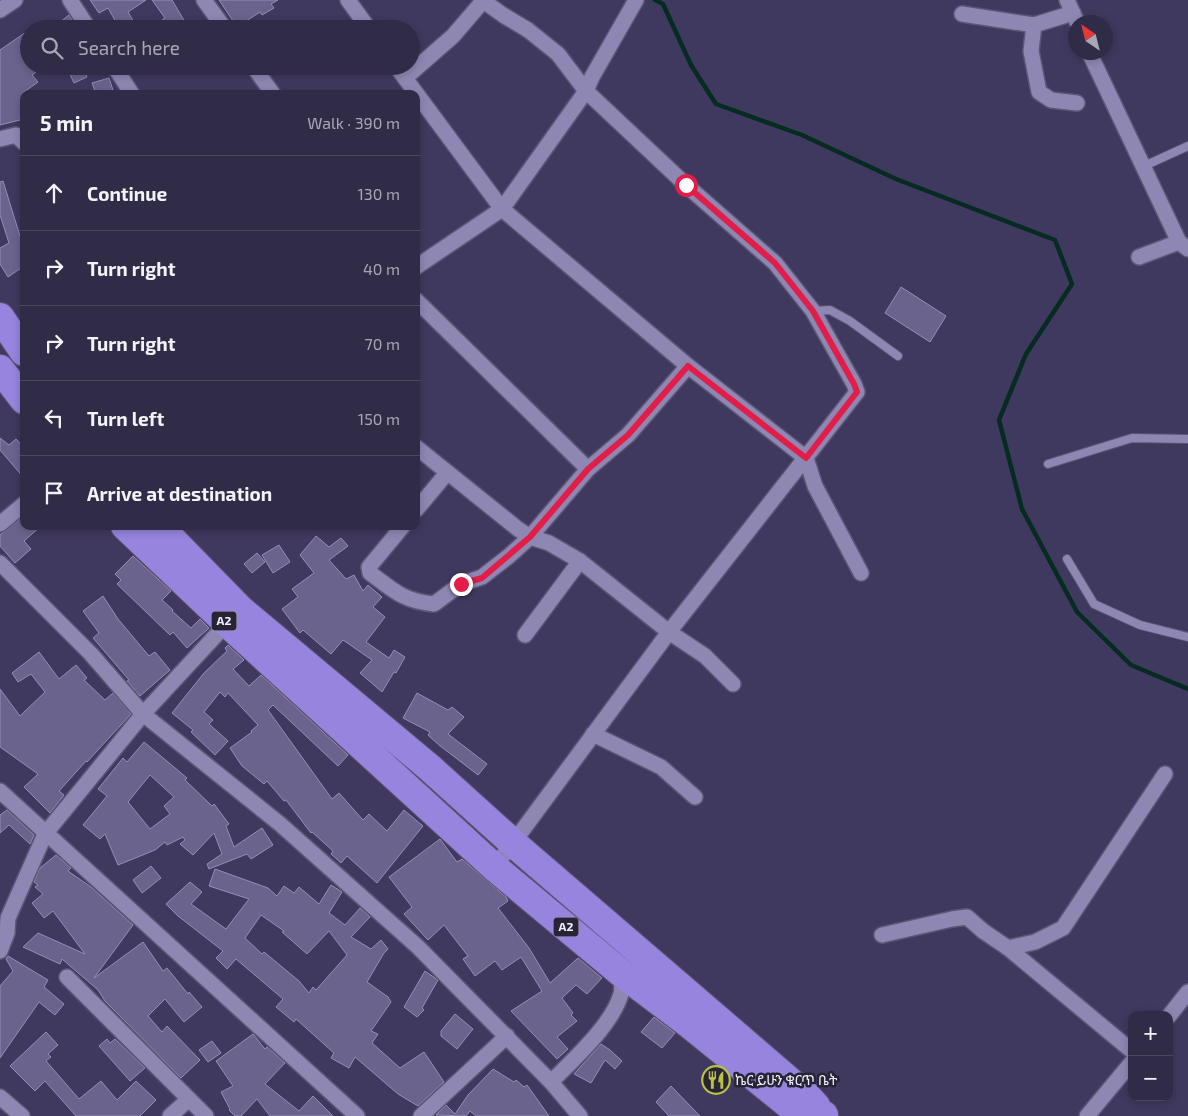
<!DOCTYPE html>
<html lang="en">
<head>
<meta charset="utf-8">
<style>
	:root { --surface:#302b47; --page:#3c3752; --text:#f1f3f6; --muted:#a8a7b4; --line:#4b4760 }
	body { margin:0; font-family:"Exo 2","Noto Sans Ethiopic",sans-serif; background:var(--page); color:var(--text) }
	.controls { position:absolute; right:15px; bottom:15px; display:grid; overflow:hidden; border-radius:10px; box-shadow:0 2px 8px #0003 }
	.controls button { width:45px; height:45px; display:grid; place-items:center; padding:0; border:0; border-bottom:1px solid var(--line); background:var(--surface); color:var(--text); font:25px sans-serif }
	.compass { position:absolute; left:1068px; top:15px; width:45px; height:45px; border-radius:50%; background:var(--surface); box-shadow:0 2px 8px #0003; rotate:325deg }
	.stop { position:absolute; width:15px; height:15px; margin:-11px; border:4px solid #e11d48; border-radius:50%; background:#fff }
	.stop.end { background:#e11d48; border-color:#fff; box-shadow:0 1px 5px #0008 }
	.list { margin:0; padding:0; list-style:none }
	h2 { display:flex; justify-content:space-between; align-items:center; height:65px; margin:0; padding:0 20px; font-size:21px }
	h2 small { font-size:16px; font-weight:400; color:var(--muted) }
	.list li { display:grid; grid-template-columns:32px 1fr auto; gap:15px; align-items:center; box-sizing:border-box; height:75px; padding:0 20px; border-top:1px solid var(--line) }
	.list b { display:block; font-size:19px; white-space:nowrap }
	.list em { font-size:16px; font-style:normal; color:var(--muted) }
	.icon { flex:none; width:28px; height:28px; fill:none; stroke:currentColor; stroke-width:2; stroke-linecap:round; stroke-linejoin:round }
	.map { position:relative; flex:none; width:1188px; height:1116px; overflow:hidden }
	.search { position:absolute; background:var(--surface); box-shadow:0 2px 8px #0003; left:20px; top:20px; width:400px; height:55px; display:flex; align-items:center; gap:12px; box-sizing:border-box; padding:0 18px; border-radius:28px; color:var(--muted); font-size:19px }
	.panel { position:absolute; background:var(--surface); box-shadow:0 2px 8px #0003; left:20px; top:90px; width:400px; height:440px; border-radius:10px }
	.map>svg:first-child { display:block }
</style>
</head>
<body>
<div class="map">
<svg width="1188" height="1116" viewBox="0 0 1188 1116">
	<rect width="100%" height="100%" fill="#40395f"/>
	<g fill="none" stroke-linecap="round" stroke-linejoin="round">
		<polyline stroke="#062c22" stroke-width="4.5" points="655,0 663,4 691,65 716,104 802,135 896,179 1055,240 1072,284 1026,354 999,420 1022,509 1077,612 1131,665 1188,689"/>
	</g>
	<g fill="#6a638d" stroke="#948db9" fill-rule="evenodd">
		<polygon points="90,0 146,0 128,12 135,24 127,29 120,29 108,8 99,13"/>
		<polygon points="152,0 172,0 189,29 166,29 162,20 165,18"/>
		<polygon points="219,0 278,0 271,4 274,8 262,15 260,12 237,27"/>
		<polygon points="69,15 78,29 51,29"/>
		<polygon points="29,30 29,43 21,50 29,62 29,66 32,66 36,72 32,75 38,82 24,92 24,119 0,125 0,50"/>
		<polygon points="66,66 82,66 87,77 74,83"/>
		<polygon points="109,78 113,90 96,94 92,83"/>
		<polygon points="3,181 20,236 24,233 24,266 8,277 0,264 0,248 9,243 0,215 0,182"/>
		<polygon points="901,287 946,316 930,342 885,313"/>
		<polygon points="0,438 9,445 16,439 24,448 24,478 0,450"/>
		<polygon points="24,516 24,526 41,526 24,541 31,549 15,563 0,546 0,535"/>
		<polygon points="316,536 329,547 341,538 348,546 329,560 346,579 354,575 363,591 368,585 382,597 373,607 385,617 366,642 389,658 394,650 405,657 396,673 394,672 382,692 360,673 372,660 343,640 331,654 303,630 300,633 282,609 298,597 292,589 314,573 300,555"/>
		<polygon points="279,545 290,562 273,573 262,555"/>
		<polygon points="257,553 265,562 252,573 244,564"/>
		<polygon points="133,556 171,591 162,600 173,610 172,611 191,628 200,619 209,628 187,648 173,632 170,635 117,584 121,580 115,574"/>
		<polygon points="103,596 118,619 149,656 155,652 170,670 140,696 127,681 129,680 93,638 99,633 83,611"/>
		<polygon points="228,645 244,660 233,669 249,686 261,675 348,755 338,766 273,705 268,710 332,799 339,793 363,820 369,814 387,831 404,810 423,826 377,883 347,856 341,863 331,854 333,851 312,832 311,833 286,800 284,801 267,781 264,784 242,766 230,748 252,732 251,731 258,725 228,693 225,697 220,692 204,712 213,720 209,724 228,741 215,755 191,732 193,730 172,713 204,673 227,651 225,648"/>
		<polygon points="39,652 59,679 76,665 87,678 84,680 105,700 113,693 131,714 87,762 86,761 59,791 64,795 50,813 24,787 38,774 0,747 0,689 20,716 45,692 31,674 18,682 12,673"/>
		<polygon points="417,693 448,710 452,707 464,717 448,734 487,764 478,775 439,745 428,735 430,732 403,718"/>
		<path d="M 144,742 L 187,778 L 185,780 L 212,806 L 214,804 L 229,824 L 226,826 L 234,847 L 262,828 L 273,845 L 251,859 L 247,854 L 209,869 L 207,864 L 222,854 L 214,833 L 193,855 L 180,844 L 185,840 L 183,837 L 167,845 L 165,842 L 155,850 L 118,865 L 105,834 L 100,839 L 83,825 L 107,796 L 98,789 L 123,758 L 127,762 ZM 150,775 L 174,797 L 164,806 L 170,814 L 150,829 L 128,802 Z"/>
		<polygon points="7,810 34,835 30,844 9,825 0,833 0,815"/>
		<polygon points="440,839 457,862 462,859 506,897 508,901 498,908 529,948 550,983 578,958 602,978 587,994 576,985 562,998 573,1013 571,1015 577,1021 557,1037 568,1049 557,1059 511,1011 542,991 521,957 502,970 495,961 475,976 463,959 468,956 444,925 428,940 404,914 412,907 389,877"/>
		<polygon points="56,855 71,868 68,871 91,887 133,925 94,978 143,942 163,971 167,968 188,994 189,992 202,1007 184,1022 165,999 148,1016 162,1032 167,1026 200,1060 181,1078 105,1001 98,990 62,959 60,964 23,947 38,933 85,954 53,911 44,918 32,903 43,894 35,887 38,885 34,882 40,868"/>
		<polygon points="151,866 161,878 142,893 133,880"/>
		<path d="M 215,869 L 268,888 L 277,896 L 284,886 L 294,893 L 299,887 L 319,904 L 331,885 L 342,892 L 329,913 L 345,925 L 360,908 L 370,917 L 351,937 L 371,949 L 381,940 L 388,949 L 384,953 L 367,982 L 388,997 L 391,1002 L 371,1031 L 378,1034 L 372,1043 L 400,1068 L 424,1052 L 444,1082 L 418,1106 L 398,1094 L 355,1057 L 349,1068 L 331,1058 L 334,1053 L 296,1019 L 294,1022 L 276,1007 L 283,999 L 236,959 L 227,969 L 216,958 L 223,951 L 178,916 L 166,904 L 190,882 L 202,892 L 191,904 L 226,929 L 249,899 L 209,886 ZM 261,915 L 284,931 L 282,932 L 307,954 L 329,931 L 347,955 L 316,990 L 313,987 L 309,993 L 299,981 L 264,952 L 262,954 L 245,938 Z"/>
		<polygon points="8,956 48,980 44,987 64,1004 55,1015 39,1002 0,1058 0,986 13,971 6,959"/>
		<polygon points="425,971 438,980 422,1008 424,1010 417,1017 404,1007"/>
		<polygon points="455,1014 473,1029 457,1049 441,1036 441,1031"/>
		<polygon points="654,1017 675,1033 662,1048 641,1032"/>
		<polygon points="46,1032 58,1045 48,1054 51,1057 46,1061 79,1099 101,1081 117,1100 136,1081 156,1100 140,1116 76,1116 45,1081 35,1091 10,1066"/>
		<polygon points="253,1034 265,1049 267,1047 285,1063 265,1084 299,1111 313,1096 333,1116 270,1116 257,1099 241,1116 235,1116 229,1110 230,1109 221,1092 233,1086 216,1061"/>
		<polygon points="107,1039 110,1043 115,1039 145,1068 130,1081 99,1046"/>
		<polygon points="212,1041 221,1053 208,1062 199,1050"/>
		<polygon points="601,1044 610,1050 622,1061 615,1069 605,1060 591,1083 574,1074"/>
		<polygon points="493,1069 514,1082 516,1080 524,1087 527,1085 549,1116 476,1116 470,1111 466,1116 436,1115 446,1105 455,1114 468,1095"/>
		<polygon points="671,1086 700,1116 669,1116 656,1102"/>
	</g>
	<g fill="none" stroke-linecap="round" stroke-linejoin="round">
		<defs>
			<g id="lane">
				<polyline points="1142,167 1188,146"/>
				<polyline points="813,311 830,310 850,321 898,356"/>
				<polyline points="1048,464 1132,438 1188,439"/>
				<polyline points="1067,559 1094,604 1140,625 1188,637"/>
			</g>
			<g id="street">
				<polyline points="70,0 89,29"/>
				<polyline points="204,0 225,29"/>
				<polyline points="348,0 369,29"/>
				<polyline points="482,0 503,15 528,30 558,54 586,91 686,185 775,263 813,311 854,384 857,392 669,632 513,843 494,867"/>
				<polyline points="1067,0 1077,22"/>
				<polyline points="0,10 15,0"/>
				<polyline points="962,14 1034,25 1073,13"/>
				<polyline points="1034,25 1031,51 1039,92 1051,100 1077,103"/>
				<polyline points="1089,52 1179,242 1188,249"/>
				<polyline points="114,66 132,94"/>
				<polyline points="253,66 273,94"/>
				<polyline points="396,66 502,209 688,366 806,458 815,486 861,573"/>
				<polyline points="405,78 453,36 483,1"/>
				<polyline points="0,139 16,135 24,143"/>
				<polyline points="1139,257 1179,242"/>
				<polyline points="416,267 502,209 586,91 592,77 636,0"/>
				<polyline points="416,300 588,469"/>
				<polyline points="416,447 518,529 530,537 549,543 580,561 669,632 705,656 733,684"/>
				<polyline points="416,510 447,473"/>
				<polyline points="0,524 24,504"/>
				<path d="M 403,526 L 369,567 L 370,573 C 393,590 403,601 434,604 L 461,584 L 482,577 L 509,556 L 530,537 L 588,469 L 628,435 L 688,366"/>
				<polyline points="0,563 91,654 143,714 280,824 418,947 551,1082 580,1116"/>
				<polyline points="525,635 580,561"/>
				<polyline points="593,734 661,767 695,797"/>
				<polyline points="0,791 357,1116"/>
				<polyline points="882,935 952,919 967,917 983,931 1008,948 1132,1051"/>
				<polyline points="1008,948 1035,942 1063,928 1165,774"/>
				<polyline points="0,951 7,933 8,918 45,834 143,714 231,619"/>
				<polyline points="67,977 189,1099"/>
				<polyline points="1169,1016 1188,992"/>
				<path d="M 551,1082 C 574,1059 612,1025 621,994 C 623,987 621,978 620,971"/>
				<polyline points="0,1097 22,1116"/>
				<polyline points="170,1116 189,1099 206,1116"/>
				<polyline points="421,1116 507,1036"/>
				<polyline points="1087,1116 1132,1062"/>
			</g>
			<g id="highway">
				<polyline points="0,317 24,352"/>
				<polyline points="0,369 24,400"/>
				<polyline points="125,526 227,623 494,867 620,972 689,1024 794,1109 824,1115"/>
				<polyline points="159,526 240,609 430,768 513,843 806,1095 816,1106"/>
			</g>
		</defs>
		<use href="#lane" stroke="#5c5573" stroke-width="10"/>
		<use href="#street" stroke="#5c5573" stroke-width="18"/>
		<use href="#highway" stroke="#5c5573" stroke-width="30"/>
		<use href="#lane" stroke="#8e87b3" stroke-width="8"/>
		<use href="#street" stroke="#8e87b3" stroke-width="15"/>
		<use href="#highway" stroke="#9784de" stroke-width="28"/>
	</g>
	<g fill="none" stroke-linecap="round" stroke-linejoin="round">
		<polyline stroke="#e11d48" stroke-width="6" points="461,584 482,578 530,537 588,469 628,435 688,366 806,458 857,392 854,384 813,311 775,263 686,185"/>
	</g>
	<defs>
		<symbol id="restaurant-ring" viewBox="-11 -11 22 22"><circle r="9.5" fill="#272435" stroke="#bac045" stroke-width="1.5"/><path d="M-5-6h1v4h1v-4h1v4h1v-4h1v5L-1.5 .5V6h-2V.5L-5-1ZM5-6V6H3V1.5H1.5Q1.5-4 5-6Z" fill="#bac045"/></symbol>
	</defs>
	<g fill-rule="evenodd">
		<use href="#restaurant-ring" x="700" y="1064" width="32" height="32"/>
	</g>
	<g text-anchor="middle" stroke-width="5" stroke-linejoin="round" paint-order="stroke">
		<g fill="#272435" stroke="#b4b1c1" stroke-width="1">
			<rect x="211.5" y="611.5" width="25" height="19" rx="4"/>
			<rect x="553.5" y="917.5" width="25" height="19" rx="4"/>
		</g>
		<g font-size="12" font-weight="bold" fill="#f0eefd">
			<text x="224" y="625">A2</text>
			<text x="566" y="931">A2</text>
		</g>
		<g font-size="14" fill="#f0eefd" stroke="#272435" text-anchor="start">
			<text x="735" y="1085">ኬር ይሁን ቁርጥ ቤት</text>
		</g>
	</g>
</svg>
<div class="controls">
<button>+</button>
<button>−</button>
</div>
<svg class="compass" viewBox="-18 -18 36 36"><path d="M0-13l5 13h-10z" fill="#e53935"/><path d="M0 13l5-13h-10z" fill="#a8a7b4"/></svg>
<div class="stop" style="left:686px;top:185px"></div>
<div class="stop end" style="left:461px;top:584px"></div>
<div class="search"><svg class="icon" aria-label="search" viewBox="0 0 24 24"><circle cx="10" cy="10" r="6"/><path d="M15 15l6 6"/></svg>Search here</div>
<section class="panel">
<h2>5 min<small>Walk · 390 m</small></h2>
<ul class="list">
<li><svg class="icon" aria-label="ahead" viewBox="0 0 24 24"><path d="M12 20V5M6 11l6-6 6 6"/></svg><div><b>Continue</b></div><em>130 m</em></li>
<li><svg class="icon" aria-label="right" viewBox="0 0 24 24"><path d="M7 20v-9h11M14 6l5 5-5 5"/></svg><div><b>Turn right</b></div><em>40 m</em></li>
<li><svg class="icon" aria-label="right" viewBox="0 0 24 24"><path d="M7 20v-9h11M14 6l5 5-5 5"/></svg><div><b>Turn right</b></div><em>70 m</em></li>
<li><svg class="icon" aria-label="left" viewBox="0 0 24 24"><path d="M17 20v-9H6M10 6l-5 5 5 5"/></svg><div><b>Turn left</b></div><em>150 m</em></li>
<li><svg class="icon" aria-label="arrive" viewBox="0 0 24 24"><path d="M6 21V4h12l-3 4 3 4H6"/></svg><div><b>Arrive at destination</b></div></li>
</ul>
</section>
</div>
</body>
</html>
